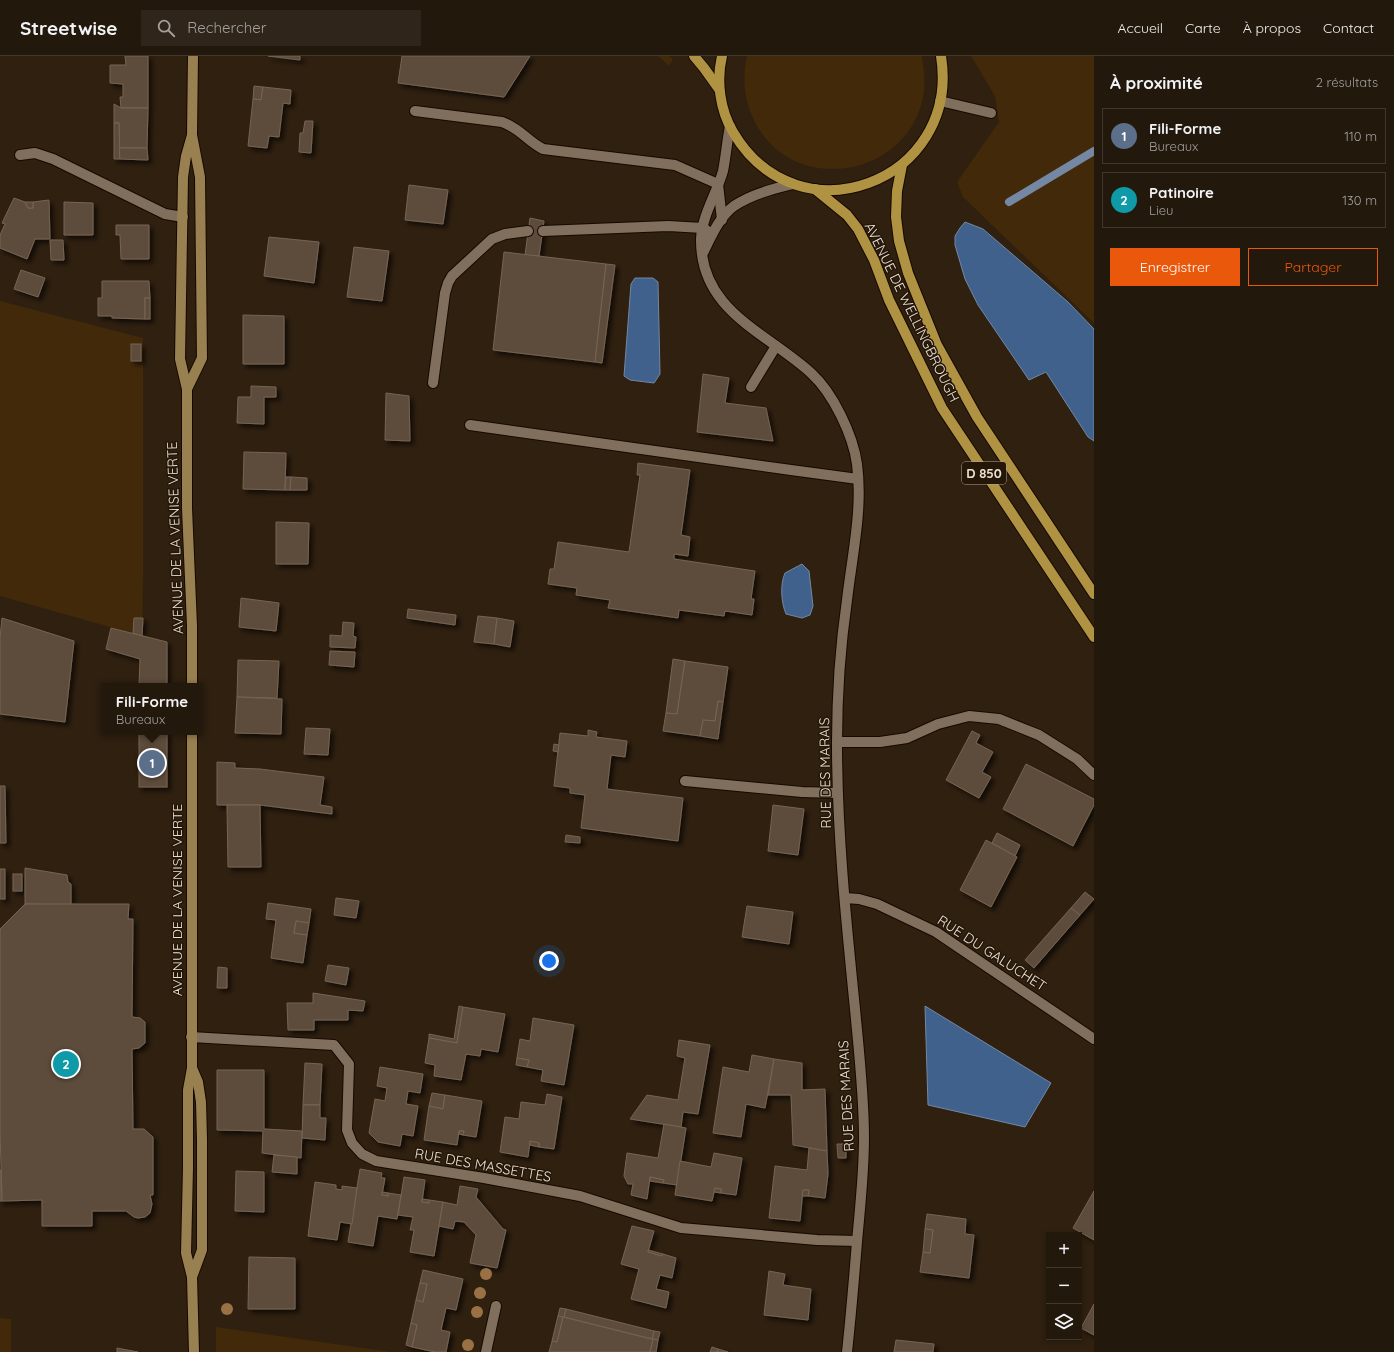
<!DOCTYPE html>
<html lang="fr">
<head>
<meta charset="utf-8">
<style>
	:root { --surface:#23180c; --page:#2f251a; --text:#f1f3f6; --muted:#a3a09d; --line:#40372d; --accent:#ea580c }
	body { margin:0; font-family:Quicksand,sans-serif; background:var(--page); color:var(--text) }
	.controls { position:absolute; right:12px; bottom:12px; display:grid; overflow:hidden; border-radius:0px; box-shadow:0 2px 6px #0003 }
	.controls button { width:36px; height:36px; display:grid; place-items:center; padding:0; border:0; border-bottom:1px solid var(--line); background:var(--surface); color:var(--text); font:20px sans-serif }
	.you { position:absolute; left:549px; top:905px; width:14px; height:14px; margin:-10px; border:3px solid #fff; border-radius:50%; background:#1a73e8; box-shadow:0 0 0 6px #1a73e833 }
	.badge { display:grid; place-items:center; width:26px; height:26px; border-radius:50%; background:var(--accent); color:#fff; font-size:13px; font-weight:700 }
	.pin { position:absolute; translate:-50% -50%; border:2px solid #fff; box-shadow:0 1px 4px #0006 }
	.popup { position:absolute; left:101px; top:627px; width:102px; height:52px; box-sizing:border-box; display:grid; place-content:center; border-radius:0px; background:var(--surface); filter:drop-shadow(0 1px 3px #0005); font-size:13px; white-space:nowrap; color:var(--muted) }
	.popup b { font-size:15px; color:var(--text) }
	.popup::after { content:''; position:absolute; left:50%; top:100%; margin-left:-8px; border:8px solid transparent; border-top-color:var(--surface) }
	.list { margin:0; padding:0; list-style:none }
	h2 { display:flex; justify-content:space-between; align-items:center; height:52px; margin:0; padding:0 16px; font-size:17px }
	h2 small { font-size:13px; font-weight:400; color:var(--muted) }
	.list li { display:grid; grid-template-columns:26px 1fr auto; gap:12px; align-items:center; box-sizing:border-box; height:56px; margin:0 8px 8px; padding:0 8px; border:1px solid var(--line); border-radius:0px }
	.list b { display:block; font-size:15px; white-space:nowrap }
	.list p { margin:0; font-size:13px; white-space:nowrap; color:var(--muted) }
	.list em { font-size:13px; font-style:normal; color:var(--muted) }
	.actions { display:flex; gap:8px; padding:12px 16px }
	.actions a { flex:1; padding:9px 0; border:1px solid var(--accent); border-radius:0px; text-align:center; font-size:14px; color:var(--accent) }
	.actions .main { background:var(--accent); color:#fff }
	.icon { flex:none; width:22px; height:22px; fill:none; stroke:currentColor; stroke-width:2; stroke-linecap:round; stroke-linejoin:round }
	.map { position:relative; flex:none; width:1094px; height:1296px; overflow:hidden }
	header { display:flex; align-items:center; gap:24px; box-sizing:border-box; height:56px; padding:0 20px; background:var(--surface); border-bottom:1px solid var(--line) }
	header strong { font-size:19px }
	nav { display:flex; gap:22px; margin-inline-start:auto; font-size:14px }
	.search { width:280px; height:36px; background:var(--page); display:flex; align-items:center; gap:10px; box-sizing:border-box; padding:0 14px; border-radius:0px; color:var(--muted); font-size:15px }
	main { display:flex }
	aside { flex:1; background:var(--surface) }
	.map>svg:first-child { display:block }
</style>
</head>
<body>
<header>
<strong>Streetwise</strong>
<div class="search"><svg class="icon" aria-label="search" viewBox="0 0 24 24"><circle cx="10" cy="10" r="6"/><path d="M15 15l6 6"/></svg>Rechercher</div>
<nav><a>Accueil</a><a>Carte</a><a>À propos</a><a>Contact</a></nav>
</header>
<main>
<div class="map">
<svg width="1094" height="1296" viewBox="0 0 1094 1296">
	<defs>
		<filter id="shadow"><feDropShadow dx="3.5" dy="3.5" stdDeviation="2" flood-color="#0009"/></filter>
	</defs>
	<rect width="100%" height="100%" fill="#2f2010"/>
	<g fill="#422909">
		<polygon points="658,0 669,0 673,3 669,10"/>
		<path d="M 747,0 L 922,0 C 924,14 926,28 923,42 C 905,125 788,140 753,62 C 744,42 742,22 747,0 Z"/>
		<polygon points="971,0 1094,0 1094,267 963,141 957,126 999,66 995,40"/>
		<polygon points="0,245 143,282 143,522 142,580 0,540"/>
		<polygon points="0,1262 11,1263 11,1296 0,1296"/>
		<polygon points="216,1271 370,1293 393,1296 216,1296"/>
	</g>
	<g fill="#41618d" stroke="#7487a3">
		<polygon points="965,166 983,173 1068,246 1094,273 1094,385 1088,381 1046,316 1029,324 978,249 965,223 955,189 955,180 960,172"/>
		<polygon points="635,222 653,222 658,226 660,318 654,327 630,324 624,320 631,228"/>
		<path d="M 802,508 L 809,515 L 813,550 L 810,559 L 802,562 L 786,558 C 781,546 780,528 785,517 Z"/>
		<polygon points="925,950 1051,1027 1025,1071 928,1049"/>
	</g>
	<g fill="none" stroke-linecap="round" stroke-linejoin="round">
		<polyline stroke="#7487a3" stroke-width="8" points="1009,146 1094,95"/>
	</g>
	<g fill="#5d4c3b" stroke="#766452" filter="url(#shadow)">
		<polygon points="125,0 148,0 148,52 121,52 120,41 123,41 123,28 110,27 110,9 126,9"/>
		<polygon points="268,0 300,0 300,4"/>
		<polygon points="402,0 530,0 504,41 398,27"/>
		<polygon points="254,30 263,31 261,44 253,43"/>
		<polygon points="263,31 291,34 290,48 283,47 279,81 269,80 267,92 248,90 253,43 261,44"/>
		<polygon points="114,48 121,52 148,52 147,92 119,92 119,67 114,67"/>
		<polygon points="305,65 313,65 311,97 299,96 300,77 303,77"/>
		<polygon points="114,67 119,67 120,103 114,103"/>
		<polygon points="119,92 147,92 148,104 120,103"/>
		<polygon points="409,129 448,134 443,168 405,164"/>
		<polygon points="14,142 25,146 28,152 33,152 33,146 49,144 50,183 35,183 27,203 0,192 0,179 5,168 2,167"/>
		<polygon points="25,146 33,146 33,152 28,152"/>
		<polygon points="64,146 93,147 93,179 64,179"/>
		<polygon points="530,162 544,165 539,200 525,199"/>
		<polygon points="116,169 149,169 149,203 121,203 120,179 116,179"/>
		<polygon points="269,181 319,186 314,227 264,220"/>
		<polygon points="50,184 63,184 64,204 51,204"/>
		<polygon points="354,191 389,195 382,245 347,241"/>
		<polygon points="504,196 606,208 595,306 493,294"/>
		<polygon points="606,208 615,209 602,307 595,306"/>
		<polygon points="21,214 45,222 38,241 14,233"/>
		<polygon points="102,225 149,225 150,242 145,242 145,263 112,262 112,260 98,260 98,242 102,242"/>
		<rect x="145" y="242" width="5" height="21"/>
		<polygon points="243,259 284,260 284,308 243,308"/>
		<rect x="131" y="288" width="10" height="17"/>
		<polygon points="703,318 729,322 725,347 766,352 773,385 697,376"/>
		<polygon points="251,330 276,331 276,341 264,341 264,368 237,367 238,341 251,341"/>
		<polygon points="386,337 409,340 410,385 385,384"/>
		<polygon points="244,396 286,397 285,434 243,433"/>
		<polygon points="638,407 690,414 681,479 690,481 688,500 674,498 674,503 755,515 751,543 754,543 752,559 725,555 724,560 679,554 678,562 608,552 610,544 576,539 577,532 548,528 550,513 554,513 558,486 629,496 640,419 637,419"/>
		<polygon points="286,421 291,421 290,434 285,434"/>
		<polygon points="291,421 307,422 307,434 290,434"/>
		<polygon points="276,466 309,467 308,508 276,508"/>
		<polygon points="241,542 279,547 276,575 239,571"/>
		<polygon points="408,553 456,559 455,569 407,562"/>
		<polygon points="478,560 497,562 494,588 474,586"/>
		<polygon points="2,562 74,585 65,666 0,658 0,582"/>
		<polygon points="134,562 143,562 142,580 133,577"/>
		<polygon points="497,562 514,565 510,591 494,588"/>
		<polygon points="343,566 354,567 353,580 356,581 355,592 330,591 330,579 342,580"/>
		<polygon points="111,572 167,586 167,630 139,630 140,603 106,593"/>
		<polygon points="330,595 355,596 354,611 329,609"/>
		<polygon points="673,603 685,605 677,658 666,657"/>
		<polygon points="238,604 279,605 277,642 237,641"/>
		<polygon points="685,605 728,611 723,646 718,645 715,665 703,664 700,680 663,675 666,657 677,658"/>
		<polygon points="237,641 282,643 281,678 235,677"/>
		<polygon points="718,645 723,646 718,683 700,680 703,664 715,665"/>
		<polygon points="306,672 330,673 328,699 304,698"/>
		<polygon points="588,674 597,676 596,681 627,685 625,701 611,699 607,733 683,742 678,785 581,772 585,739 570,737 570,732 554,730 560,677 588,680"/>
		<polygon points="972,675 980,679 976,687 993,696 982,716 991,721 979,742 946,724"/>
		<rect x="139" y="676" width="28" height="55"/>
		<polygon points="554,688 559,689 558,696 553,695"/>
		<polygon points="217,706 235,707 235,712 260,713 324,721 320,749 332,751 332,758 260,749 217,749"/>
		<polygon points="1026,708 1094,743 1094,749 1073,790 1003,753"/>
		<polygon points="0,730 5,730 6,787 0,787"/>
		<polygon points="227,749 260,749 261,811 228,811"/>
		<polygon points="773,749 804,753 798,799 768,795"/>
		<polygon points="997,777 1020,789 1015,800 992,787"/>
		<polygon points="566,779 580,781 580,787 565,786"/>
		<polygon points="986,784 1017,801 991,851 960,834"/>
		<polygon points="25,812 67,819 68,826 71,828 71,849 25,848"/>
		<rect x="0" y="813" width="5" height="30"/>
		<rect x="13" y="818" width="9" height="17"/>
		<polygon points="1085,836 1094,843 1080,859 1071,852"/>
		<polygon points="336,842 359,845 356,862 334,859"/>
		<polygon points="268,847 311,853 309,867 296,865 294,877 307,879 303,907 271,902 276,864 266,863"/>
		<polygon points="25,848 129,848 128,863 133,863 132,961 140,962 145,966 145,987 139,992 132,993 133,1073 144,1073 153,1081 153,1139 150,1139 152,1148 150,1157 145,1161 138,1162 134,1161 126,1155 92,1155 92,1170 42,1170 42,1144 2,1145 0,1075 0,873"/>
		<polygon points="747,850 793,856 789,888 742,881"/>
		<polygon points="1071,852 1080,859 1034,912 1025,904"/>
		<polygon points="296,865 309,867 307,879 294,877"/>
		<polygon points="328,909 349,912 346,929 325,925"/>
		<polygon points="218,911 227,912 227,932 217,932"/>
		<polygon points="313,937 365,945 363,955 348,954 348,964 314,964 314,974 288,974 287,947 313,947"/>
		<polygon points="459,950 463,951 457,987 429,982 429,978 454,983"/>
		<polygon points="463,951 505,958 498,996 481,993 480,1000 466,998 461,1024 434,1020 435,1009 425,1007 429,982 457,987"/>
		<polygon points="533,962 574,969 564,1029 541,1025 543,1014 527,1011 529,1004 517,1002 520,983 530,985"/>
		<polygon points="679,984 710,989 698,1058 683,1056 681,1071 630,1063 647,1039 678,1044 685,1002 677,1000"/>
		<polygon points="752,999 774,1003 765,1052 746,1048 741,1081 713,1077 723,1011 749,1016"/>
		<polygon points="517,1002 529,1004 527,1011 516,1009"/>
		<polygon points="774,1003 802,1007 802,1034 825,1033 827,1095 793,1089 791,1039 768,1039"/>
		<polygon points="305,1007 322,1008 320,1049 303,1049"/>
		<polygon points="380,1011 423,1018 420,1037 408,1035 406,1048 418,1050 413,1080 402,1078 400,1090 378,1086 369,1077 375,1043 385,1045 387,1032 377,1030"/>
		<polygon points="217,1014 264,1014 264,1073 302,1075 301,1102 262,1097 263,1075 217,1074"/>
		<polygon points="432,1037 445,1039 443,1053 429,1050"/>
		<polygon points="547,1038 562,1041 554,1093 539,1091 539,1087 530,1085 528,1101 500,1096 505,1061 519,1063 521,1046 545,1049"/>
		<polygon points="445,1039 482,1045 476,1081 463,1079 464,1075 459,1075 457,1089 424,1084 429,1050 443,1053"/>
		<polygon points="303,1049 320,1049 320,1062 326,1062 325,1084 302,1082"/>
		<polygon points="664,1068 686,1072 677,1129 663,1127 664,1124 650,1121 647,1143 631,1139 633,1128 628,1128 624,1120 627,1097 658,1102"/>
		<polygon points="459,1075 464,1075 463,1079 459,1078"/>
		<polygon points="530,1085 539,1087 539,1091 530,1089"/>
		<polygon points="837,1088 846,1088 846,1102 838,1102"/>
		<polygon points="809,1092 827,1095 828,1118 825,1142 808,1140 809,1134 803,1134 800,1165 769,1162 775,1110 807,1114"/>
		<polygon points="714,1097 742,1102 736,1139 721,1137 721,1133 715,1132 712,1145 675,1139 680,1105 711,1111"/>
		<polygon points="274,1099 297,1101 297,1118 272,1116"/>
		<polygon points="360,1113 382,1117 381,1122 385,1122 382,1139 388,1140 388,1137 401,1139 397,1163 378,1160 373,1190 348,1186"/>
		<polygon points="0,1114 1,1114 2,1145 0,1145"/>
		<polygon points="236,1115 264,1116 264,1156 235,1155"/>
		<polygon points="404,1121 425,1124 422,1146 429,1147 429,1144 443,1146 434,1200 410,1196 414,1174 410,1174 413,1161 398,1159"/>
		<polygon points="650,1121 664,1124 663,1127 650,1125"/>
		<polygon points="315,1126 336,1129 336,1133 342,1134 342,1130 357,1132 352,1168 340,1166 337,1184 308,1180"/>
		<polygon points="460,1130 478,1133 476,1141 503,1173 506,1174 497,1212 470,1207 476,1179 464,1166 455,1165 453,1173 439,1170 443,1146 457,1149"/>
		<polygon points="715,1132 721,1133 721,1137 714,1136"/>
		<polygon points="803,1134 809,1134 808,1140 802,1140"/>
		<polygon points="1094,1135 1094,1184 1073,1172"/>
		<polygon points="382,1136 388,1137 388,1140 382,1139"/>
		<polygon points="422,1143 429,1144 429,1147 422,1146"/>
		<polygon points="927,1158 966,1163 965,1178 974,1179 969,1222 920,1216 923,1196 930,1197 933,1174 925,1173"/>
		<polygon points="632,1170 654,1175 648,1196 662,1200 663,1198 676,1202 672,1222 660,1219 656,1233 669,1236 666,1252 631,1243 639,1213 621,1208"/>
		<polygon points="925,1173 933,1174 930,1197 923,1196"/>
		<polygon points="648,1194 663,1198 662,1200 648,1196"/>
		<polygon points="249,1201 295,1202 295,1253 248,1253"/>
		<polygon points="423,1214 463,1223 456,1254 446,1252 441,1274 450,1276 446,1296 435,1296 412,1291 417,1269 411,1267 416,1244 423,1246 427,1228 420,1227"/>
		<polygon points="769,1215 785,1218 783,1229 811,1233 808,1264 764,1259"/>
		<polygon points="420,1227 427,1228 423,1246 416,1244"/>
		<polygon points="1094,1248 1094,1279 1081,1272"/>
		<polygon points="560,1252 566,1253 564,1261 652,1283 654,1275 660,1276 658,1284 653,1283 650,1296 549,1296 552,1285 557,1286 563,1261 558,1260"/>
		<polygon points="566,1253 654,1275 652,1283 564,1261"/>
		<polygon points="558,1260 563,1261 557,1286 552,1285"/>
		<polygon points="411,1267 417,1269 412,1291 406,1289"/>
		<polygon points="653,1283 658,1284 656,1296 650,1296"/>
		<polygon points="896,1284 934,1288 933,1296 894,1296"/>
		<polygon points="712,1291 718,1293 717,1296 710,1296"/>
		<polygon points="117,1292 138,1296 117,1296"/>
		<polygon points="718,1293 728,1296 717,1296"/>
	</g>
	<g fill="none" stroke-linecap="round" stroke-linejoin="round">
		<defs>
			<g id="lane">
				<polyline points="940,45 991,57"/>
				<path d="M 415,55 L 502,66 C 520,72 527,85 543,93 L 675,109 L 718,128 L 722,164"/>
				<polyline points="20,99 35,97 53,103 165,158 183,161"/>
				<polyline points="543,175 668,170 703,172 712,178"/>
				<polyline points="433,327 445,237 448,227 452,220 492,183 505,178 528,175"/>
				<polyline points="751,331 776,290"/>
				<polyline points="470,369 791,414 858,423"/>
				<polyline points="837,686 880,686 907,682 938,668 969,660 999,663 1039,679 1077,703 1094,719"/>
				<polyline points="685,725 802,736 837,737"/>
			</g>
			<g id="street">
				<path d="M 730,70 C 727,85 726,100 723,115 C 717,137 702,159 701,183 C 700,255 766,276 811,317 C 833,337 853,379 857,408 C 863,453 852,500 847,544 C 840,592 837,639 837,687 C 837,775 846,864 855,953 C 859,996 864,1039 864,1082 C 864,1117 860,1151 857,1186 C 854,1223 851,1259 847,1296"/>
				<path d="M 703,197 C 711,181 719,161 734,150 C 752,138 773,133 793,128"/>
				<polyline points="845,842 859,843 877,848 936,876 1094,983"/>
				<polyline points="191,981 334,989 349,1008 347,1074 352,1087 362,1098 376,1105 484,1122 580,1140 681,1172 817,1184 857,1185"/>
				<polyline points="486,1296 496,1250"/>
			</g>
			<g id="secondary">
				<polyline points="187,333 202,302 200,121 192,79 193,0"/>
				<polyline points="192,630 192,570 187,452 187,333 180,303 183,121 186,100 192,79"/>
				<polyline points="192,676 192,1012 188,1034 188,1112 186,1197 192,1221 194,1296"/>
				<polyline points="192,1012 198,1026 201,1046 202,1084 202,1194 192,1221"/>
			</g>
			<g id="primary">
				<polyline points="694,0 704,12 719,33"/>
				<path d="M 722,0 C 716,25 720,54 733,76 C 798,187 961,126 941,0"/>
				<polyline points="902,109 897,135 896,161 899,185 908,217 937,289 977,361 1094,538"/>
				<polyline points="815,133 847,159 858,173 874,204 889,244 942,352 1094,581"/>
			</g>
		</defs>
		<use href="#lane" stroke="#160900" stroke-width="12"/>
		<use href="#street" stroke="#160900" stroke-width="12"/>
		<use href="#secondary" stroke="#160900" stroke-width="12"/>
		<use href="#primary" stroke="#160900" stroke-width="12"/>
		<use href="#lane" stroke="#816f5d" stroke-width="10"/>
		<use href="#street" stroke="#816f5d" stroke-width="10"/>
		<use href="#secondary" stroke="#998050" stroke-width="10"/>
		<use href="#primary" stroke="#b09243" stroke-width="10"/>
	</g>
	<g fill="#9a7145">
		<circle cx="486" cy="1218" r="6"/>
		<circle cx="480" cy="1237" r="6"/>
		<circle cx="227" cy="1253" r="6"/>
		<circle cx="477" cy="1256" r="6"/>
		<circle cx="468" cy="1289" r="6"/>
	</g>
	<g text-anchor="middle" stroke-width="3" stroke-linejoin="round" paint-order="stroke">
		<rect fill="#251707" stroke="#b0a498" stroke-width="1" x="962" y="406" width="44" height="22" rx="3"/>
		<g font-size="13" font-weight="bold" fill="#ebe0d6">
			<text x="984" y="422">D 850</text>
		</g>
		<g font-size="14" fill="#ebe0d6" stroke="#251707">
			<text transform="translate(912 256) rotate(64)" y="5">AVENUE DE WELLINGBROUGH</text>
			<text transform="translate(175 482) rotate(-92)" y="5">AVENUE DE LA VENISE VERTE</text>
			<text transform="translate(825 717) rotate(-91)" y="5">RUE DES MARAIS</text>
			<text transform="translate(177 844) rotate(-90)" y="5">AVENUE DE LA VENISE VERTE</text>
			<text transform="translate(992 897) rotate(33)" y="5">RUE DU GALUCHET</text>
			<text transform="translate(846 1040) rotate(-93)" y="5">RUE DES MARAIS</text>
			<text transform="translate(483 1109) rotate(10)" y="5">RUE DES MASSETTES</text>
		</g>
	</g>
</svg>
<div class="controls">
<button>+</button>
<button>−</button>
<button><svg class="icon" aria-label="layers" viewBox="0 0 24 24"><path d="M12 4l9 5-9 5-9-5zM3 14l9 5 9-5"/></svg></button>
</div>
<div class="you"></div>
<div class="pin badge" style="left:152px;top:707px;background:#5c6f8a">1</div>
<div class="popup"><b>Fili-Forme</b>Bureaux</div>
<div class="pin badge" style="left:66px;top:1008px;background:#0f9aa8">2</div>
</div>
<aside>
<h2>À proximité<small>2 résultats</small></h2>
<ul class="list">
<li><span class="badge" style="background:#5c6f8a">1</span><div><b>Fili-Forme</b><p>Bureaux</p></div><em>110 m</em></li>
<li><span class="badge" style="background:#0f9aa8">2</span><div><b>Patinoire</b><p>Lieu</p></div><em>130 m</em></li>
</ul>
<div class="actions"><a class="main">Enregistrer</a><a>Partager</a></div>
</aside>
</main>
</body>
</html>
